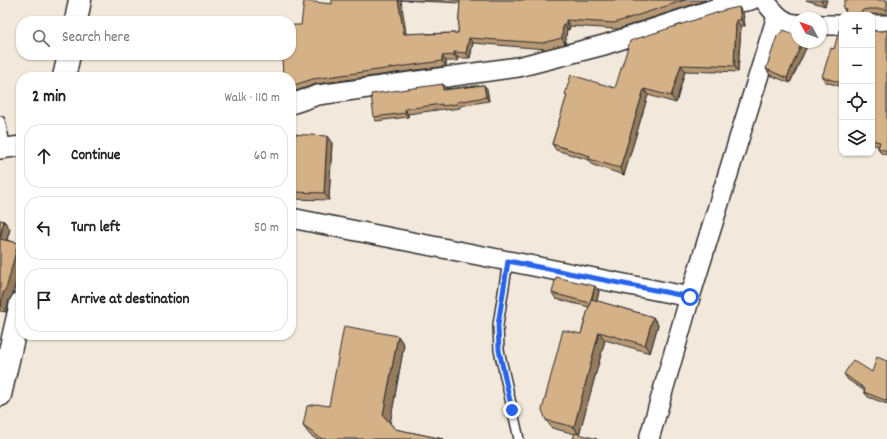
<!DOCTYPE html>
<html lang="en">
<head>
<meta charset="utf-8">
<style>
	:root { --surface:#fff; --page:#f6f6f6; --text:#222; --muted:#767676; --line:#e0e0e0 }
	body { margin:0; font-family:Dekko,sans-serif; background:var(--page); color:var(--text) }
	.controls { position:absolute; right:12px; top:12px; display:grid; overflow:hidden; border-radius:8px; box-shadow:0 1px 3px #0004 }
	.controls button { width:36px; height:36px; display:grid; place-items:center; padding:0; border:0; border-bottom:1px solid var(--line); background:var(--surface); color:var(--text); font:20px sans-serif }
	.compass { position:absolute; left:791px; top:12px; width:36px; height:36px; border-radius:50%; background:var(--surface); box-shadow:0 1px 3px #0004; rotate:311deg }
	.stop { position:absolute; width:12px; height:12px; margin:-9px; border:3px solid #2563eb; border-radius:50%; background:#fff }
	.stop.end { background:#2563eb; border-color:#fff; box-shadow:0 1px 4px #0008 }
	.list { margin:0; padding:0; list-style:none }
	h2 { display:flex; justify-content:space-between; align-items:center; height:52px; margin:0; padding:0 16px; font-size:17px }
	h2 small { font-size:13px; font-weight:400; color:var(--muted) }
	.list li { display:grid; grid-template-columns:26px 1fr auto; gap:12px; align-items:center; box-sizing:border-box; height:64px; margin:0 8px 8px; padding:0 8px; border:1px solid var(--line); border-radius:16px }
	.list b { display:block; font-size:15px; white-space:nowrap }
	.list em { font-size:13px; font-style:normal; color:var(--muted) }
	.icon { flex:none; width:22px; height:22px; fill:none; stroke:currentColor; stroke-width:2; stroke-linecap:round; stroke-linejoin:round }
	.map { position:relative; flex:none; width:887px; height:439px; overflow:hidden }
	.search { position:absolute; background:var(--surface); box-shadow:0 1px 3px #0004; left:16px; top:16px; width:280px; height:44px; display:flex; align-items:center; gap:10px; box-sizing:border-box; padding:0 14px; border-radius:16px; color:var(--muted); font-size:15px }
	.panel { position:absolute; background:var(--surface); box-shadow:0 1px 3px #0004; left:16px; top:72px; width:280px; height:268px; border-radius:16px }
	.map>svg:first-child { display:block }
</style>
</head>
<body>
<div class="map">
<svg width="887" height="439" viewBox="0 0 887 439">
	<rect width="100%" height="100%" fill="#f2e8db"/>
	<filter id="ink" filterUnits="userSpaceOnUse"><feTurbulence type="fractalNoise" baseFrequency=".025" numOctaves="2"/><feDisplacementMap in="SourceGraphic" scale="8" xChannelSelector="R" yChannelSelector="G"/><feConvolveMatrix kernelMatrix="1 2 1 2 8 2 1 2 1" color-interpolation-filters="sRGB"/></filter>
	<g filter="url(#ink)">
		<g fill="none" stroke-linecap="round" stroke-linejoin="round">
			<defs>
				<g id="service">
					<polyline points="0,121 6,148"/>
					<polyline points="508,261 498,325 499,350 519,439"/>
				</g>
				<g id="minor">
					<path d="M 764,0 C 773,11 782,24 797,24"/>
					<polyline points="821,25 842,25"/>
					<polyline points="872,25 887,25"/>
					<polyline points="291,104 318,95 518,67 604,45 726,5 751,0"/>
					<polyline points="0,149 21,146"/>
					<polyline points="291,218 690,297 777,16"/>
					<polyline points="649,439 690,297"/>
				</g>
				<g id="tertiary">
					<polyline points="76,21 80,0"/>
					<polyline points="64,77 69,55"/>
					<polyline points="0,395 21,303"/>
				</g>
			</defs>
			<use href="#service" stroke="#2b2b2b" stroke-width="12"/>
			<use href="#minor" stroke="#2b2b2b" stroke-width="22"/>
			<use href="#tertiary" stroke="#2b2b2b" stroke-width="25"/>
			<use href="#service" stroke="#fff" stroke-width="9"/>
			<use href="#minor" stroke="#fff" stroke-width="19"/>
			<use href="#tertiary" stroke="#fff" stroke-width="22"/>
		</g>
		<g fill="#b79874" stroke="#2b2b2b">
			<polygon points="401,0 706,0 618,29 570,26 569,30 567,29 565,44 546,49 473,43 470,58 458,58 458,61 446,61 446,66 316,84 293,92 291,92 291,77 301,25 332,4 407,34 458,33 460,3"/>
			<polygon points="806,0 827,0 825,6"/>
			<polygon points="887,0 887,14 848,15 843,8"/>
			<polygon points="743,13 745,26 741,26 738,72 717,71 717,72 685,71 676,103 648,95 624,175 593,165 589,160 556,150 552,144 567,96 565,94 615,88"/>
			<polygon points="842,30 842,87 826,82 822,77"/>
			<polygon points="887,30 887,155 881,153 878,148 878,146 872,144 872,31 883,31"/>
			<polygon points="808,44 790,83 770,75 766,69"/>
			<polygon points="443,84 446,88 446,89 484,85 487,89 489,101 460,106 460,108 445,110 444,109 408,114 408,117 376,121 374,117"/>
			<polygon points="291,134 332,143 329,200 291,199"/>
			<polygon points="0,220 4,221 10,229 7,240 18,243 21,247 21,262 13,294 9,300 6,312 0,311"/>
			<polygon points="599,291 597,301 653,317 658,325 650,353 605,340 579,434 575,434 552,428 546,420 581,334 589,307 556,299 552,293"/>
			<polygon points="398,336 404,345 390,423 395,429 443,439 316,439 310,435 303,426 329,406"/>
			<polygon points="887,361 887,404 868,397 864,392 865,391 848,380 844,374 872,372"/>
		</g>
		<g fill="#957c5e" stroke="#2b2b2b">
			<polygon points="398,0 401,0 407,39 404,34"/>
			<polygon points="821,0 827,0 825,6 821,1"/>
			<polygon points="739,7 743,13 745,26 741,20"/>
			<polygon points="566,20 570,26 569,30 566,24"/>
			<polygon points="736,20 741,26 738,72 734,66"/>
			<polygon points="563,24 567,29 565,44 562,38"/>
			<polygon points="469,38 473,43 470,58 466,53"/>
			<polygon points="802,42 806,42 808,44 790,83 787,78"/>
			<polygon points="454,52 458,58 458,61 454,55"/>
			<polygon points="442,56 446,61 446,66 442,61"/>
			<polygon points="681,65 685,71 676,103 671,96"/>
			<polygon points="443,84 446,88 446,94 443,90"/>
			<polygon points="484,85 487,89 489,101 486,97"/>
			<polygon points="644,89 648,95 624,175 620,168"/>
			<polygon points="405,109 408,114 408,117 405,113"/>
			<polygon points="327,136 332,143 329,200 324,193"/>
			<polygon points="4,221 10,229 5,246 0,239"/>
			<polygon points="18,243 21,247 21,262 13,294 9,300 6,312 1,305 3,293"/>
			<polygon points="595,286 599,291 595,308 591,303"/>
			<polygon points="653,317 658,325 650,353 645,345"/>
			<polygon points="599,332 605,340 579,435 574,427"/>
			<polygon points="398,336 404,345 390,424 383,415"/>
		</g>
		<g fill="#d5b187" stroke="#2b2b2b">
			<polygon points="332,0 398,0 404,34 426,33 426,34 458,33 460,0 685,0 614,23 566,20 566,24 563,24 562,38 542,43 469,38 466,53 454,52 454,55 442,56 442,61 313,79 291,86 291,77 283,77 282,55 291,55 291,25 301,25 304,1 332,4"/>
			<polygon points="845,0 887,0 887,10 884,9 868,9 863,10 859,14 859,15 848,15 845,12 846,9 843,8"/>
			<polygon points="739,7 741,20 736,20 734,66 713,65 713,66 681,65 671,96 644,89 620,168 589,159 590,156 552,144 567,95 565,94 571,75 615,88 630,41 725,10"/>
			<polygon points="784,30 797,36 797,42 802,42 787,78 766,69 777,36"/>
			<polygon points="839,30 842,30 842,83 822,77 831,48 834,49"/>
			<polygon points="887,30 887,151 878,148 880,142 872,140 872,31 883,31"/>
			<polygon points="443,84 443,90 484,85 486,97 457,102 457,104 442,106 442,104 405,109 405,113 374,117 371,94"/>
			<polygon points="291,134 327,136 324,193 291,192"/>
			<polygon points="0,220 4,221 0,237"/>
			<polygon points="0,239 18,243 7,286 3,293 1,305 0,305"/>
			<polygon points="556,277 595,286 590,303 552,293"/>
			<polygon points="591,299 653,317 645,345 599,332 574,427 546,420 542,410 563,330 581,334"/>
			<polygon points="344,326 398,336 383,415 395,429 443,439 322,439 303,426 307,406 316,404 329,406"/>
			<polygon points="877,357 887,361 887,401 864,392 865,389 844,374 853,360 872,372"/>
			<polygon points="575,433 597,439 573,439"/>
		</g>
	</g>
	<g fill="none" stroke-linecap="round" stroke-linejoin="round" filter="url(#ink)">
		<polyline stroke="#2563eb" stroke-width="5" points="512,410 499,350 498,325 508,261 690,297"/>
	</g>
</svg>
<div class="controls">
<button>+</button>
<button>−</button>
<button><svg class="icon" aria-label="locate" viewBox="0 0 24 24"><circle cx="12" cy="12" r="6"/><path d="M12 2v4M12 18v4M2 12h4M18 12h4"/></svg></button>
<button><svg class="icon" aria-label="layers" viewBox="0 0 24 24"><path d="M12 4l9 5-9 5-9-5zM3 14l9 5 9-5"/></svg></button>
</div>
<svg class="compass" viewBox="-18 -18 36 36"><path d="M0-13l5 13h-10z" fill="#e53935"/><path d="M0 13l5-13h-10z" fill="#767676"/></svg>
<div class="stop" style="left:690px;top:297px"></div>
<div class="stop end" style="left:512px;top:410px"></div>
<div class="search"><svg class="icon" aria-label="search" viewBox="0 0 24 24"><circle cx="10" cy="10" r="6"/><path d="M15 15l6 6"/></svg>Search here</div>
<section class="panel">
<h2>2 min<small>Walk · 110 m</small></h2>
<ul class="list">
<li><svg class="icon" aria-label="ahead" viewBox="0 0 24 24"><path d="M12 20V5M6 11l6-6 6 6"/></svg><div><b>Continue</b></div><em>60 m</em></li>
<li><svg class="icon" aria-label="left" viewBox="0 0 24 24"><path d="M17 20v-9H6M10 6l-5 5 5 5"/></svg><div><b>Turn left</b></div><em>50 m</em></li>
<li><svg class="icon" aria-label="arrive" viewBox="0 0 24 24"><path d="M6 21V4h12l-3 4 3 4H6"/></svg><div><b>Arrive at destination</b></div></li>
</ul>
</section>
</div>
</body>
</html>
